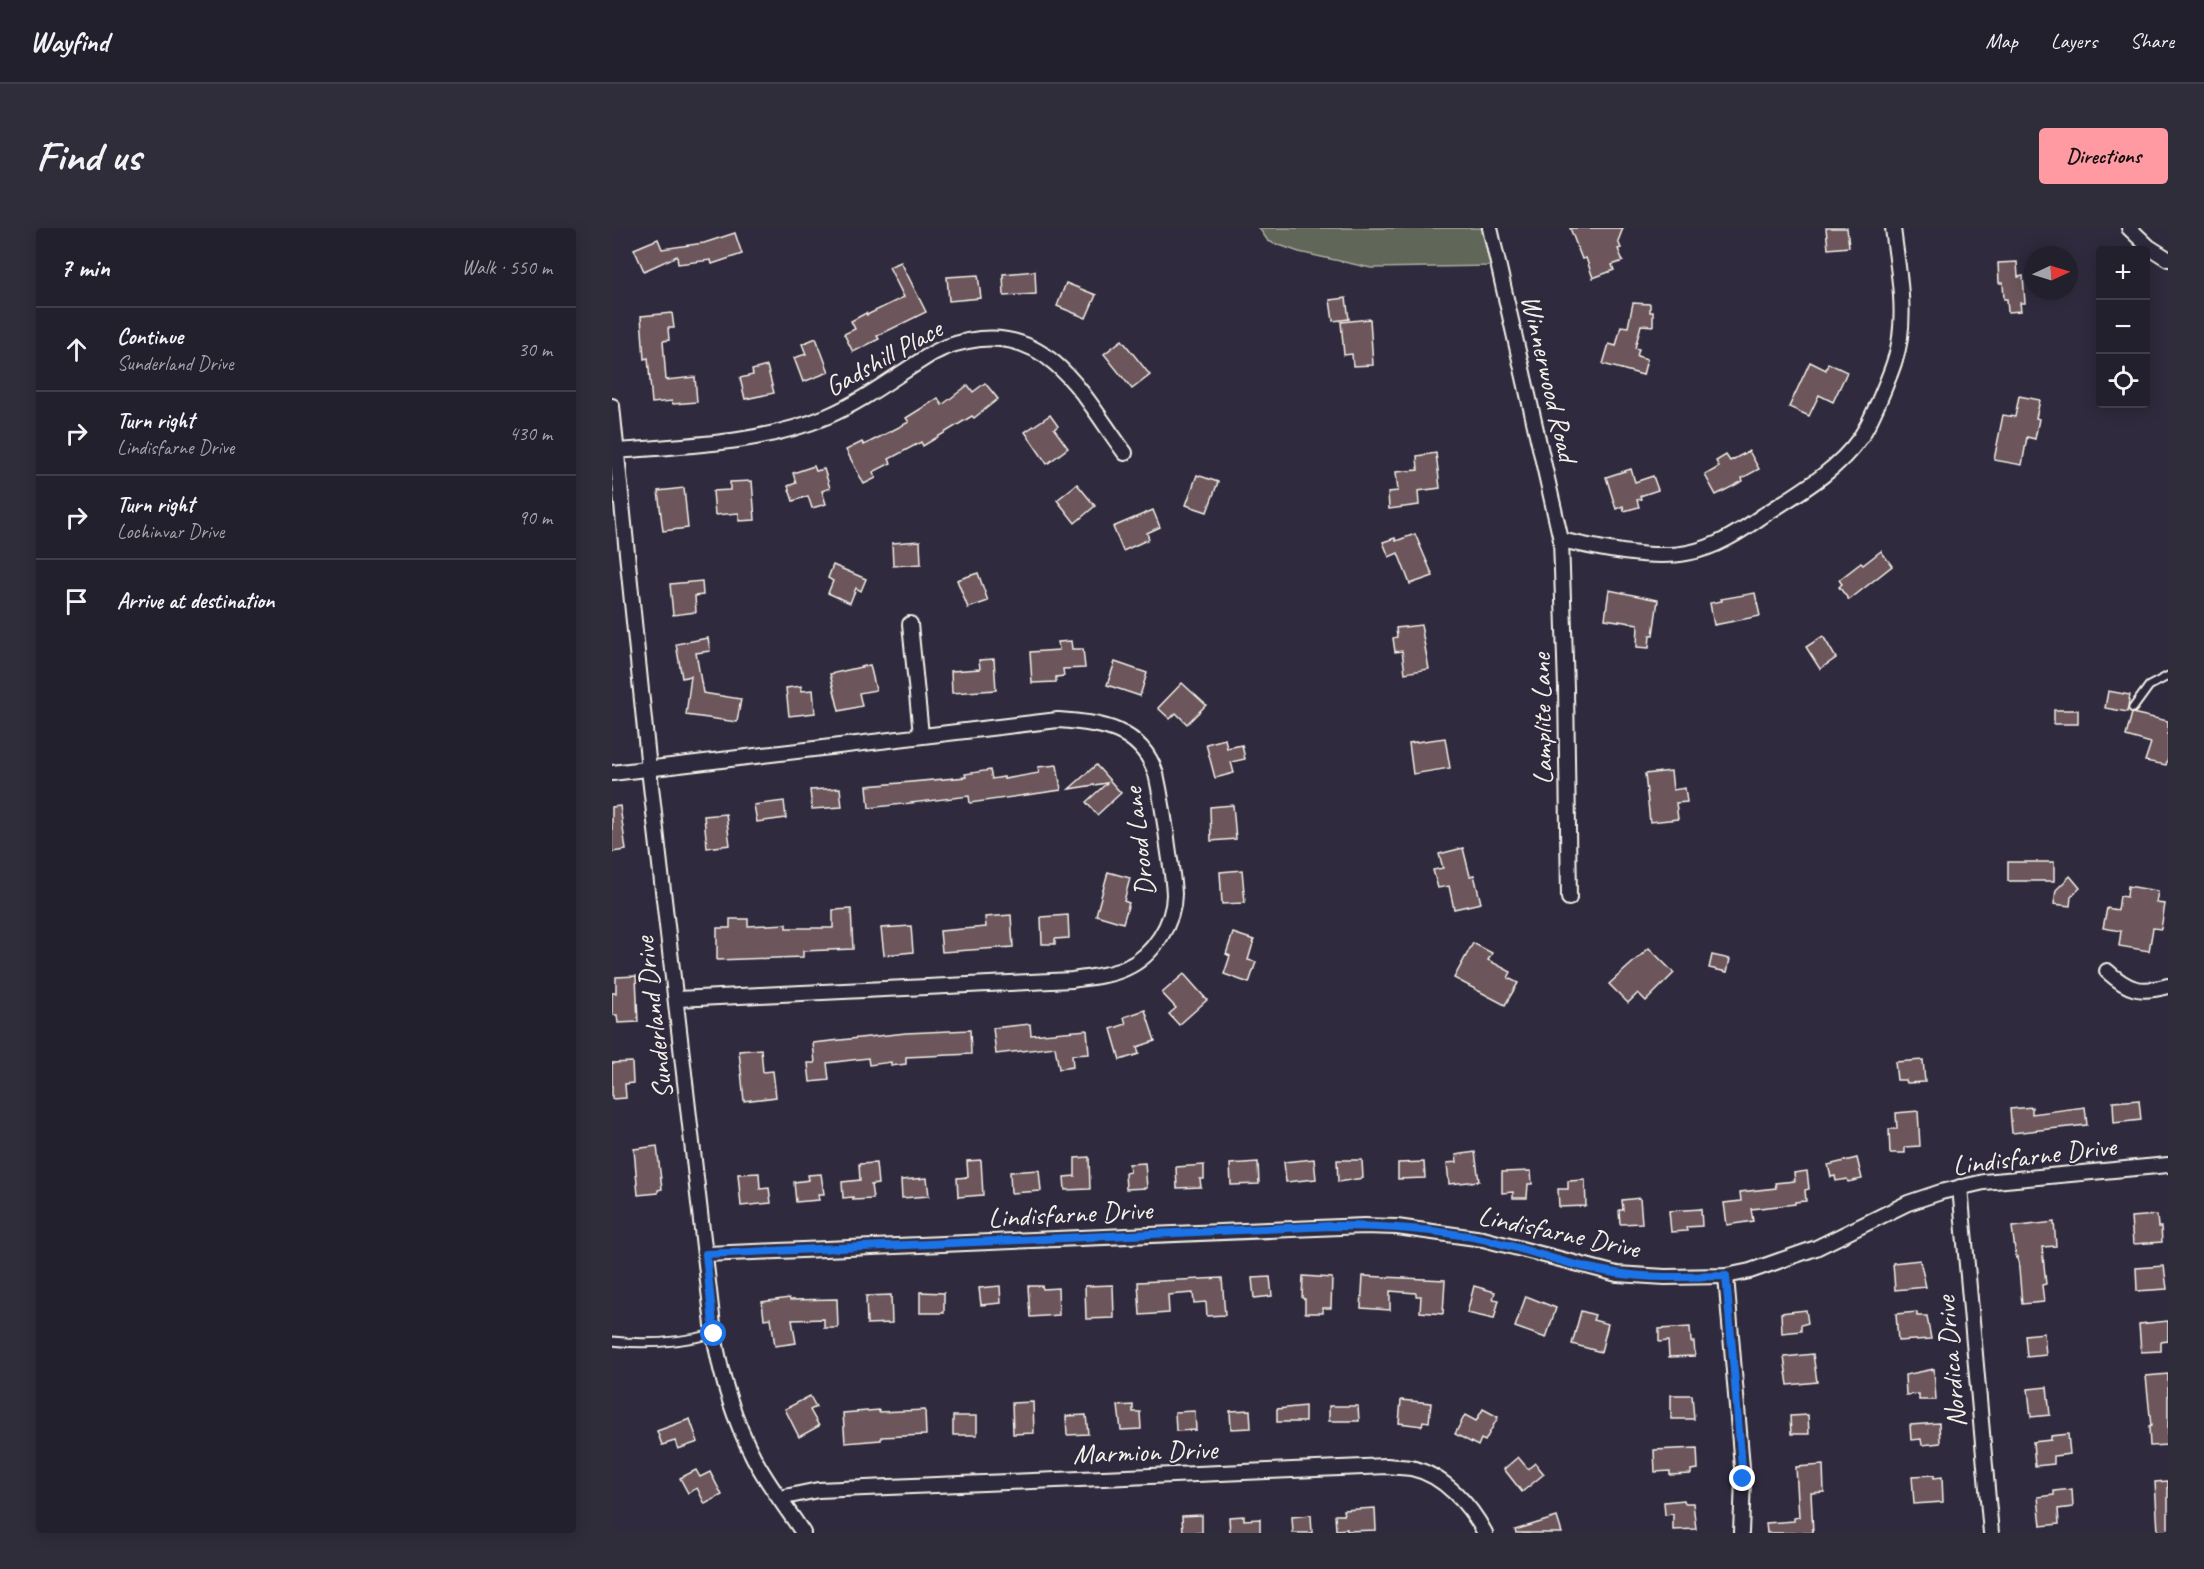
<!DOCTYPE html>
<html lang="en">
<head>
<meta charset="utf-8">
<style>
	:root { --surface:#23202e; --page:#2f2d3a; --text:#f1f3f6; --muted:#a3a3aa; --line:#403e4a; --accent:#ff9aa2 }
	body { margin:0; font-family:Caveat,sans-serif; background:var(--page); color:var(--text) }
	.controls { position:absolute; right:18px; top:18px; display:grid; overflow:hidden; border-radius:6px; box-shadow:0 3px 15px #0003 }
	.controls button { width:54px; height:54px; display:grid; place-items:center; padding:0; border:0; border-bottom:2px solid var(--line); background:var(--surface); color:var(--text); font:30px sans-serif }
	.compass { position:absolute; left:1412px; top:18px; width:54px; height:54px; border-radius:50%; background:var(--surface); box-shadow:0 3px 15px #0003; rotate:86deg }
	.stop { position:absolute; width:18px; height:18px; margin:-14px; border:4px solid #1a73e8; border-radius:50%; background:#fff }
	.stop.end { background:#1a73e8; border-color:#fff; box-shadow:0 2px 6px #0008 }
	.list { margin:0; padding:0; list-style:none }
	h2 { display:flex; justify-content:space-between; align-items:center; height:78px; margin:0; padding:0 24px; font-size:26px }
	h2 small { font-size:20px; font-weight:400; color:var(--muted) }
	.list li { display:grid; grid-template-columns:39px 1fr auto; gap:18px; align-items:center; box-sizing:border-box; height:84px; padding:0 24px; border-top:2px solid var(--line) }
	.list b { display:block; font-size:22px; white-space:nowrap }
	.list p { margin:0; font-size:20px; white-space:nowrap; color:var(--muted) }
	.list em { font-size:20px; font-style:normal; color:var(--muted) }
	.icon { flex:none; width:33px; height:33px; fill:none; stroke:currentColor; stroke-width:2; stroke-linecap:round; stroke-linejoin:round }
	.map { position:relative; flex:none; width:1556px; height:1305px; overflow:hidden; border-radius:6px }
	header { display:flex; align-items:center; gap:36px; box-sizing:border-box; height:84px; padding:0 30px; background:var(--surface); border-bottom:2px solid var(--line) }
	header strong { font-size:28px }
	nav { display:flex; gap:33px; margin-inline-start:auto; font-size:21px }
	.intro { display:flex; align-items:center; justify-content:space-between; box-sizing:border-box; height:144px; padding:0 36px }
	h1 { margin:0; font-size:42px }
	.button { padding:15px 27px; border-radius:6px; background:var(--accent); color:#111; font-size:21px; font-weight:700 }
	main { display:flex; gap:36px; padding:0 36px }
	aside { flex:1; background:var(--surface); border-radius:6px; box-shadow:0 3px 15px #0003 }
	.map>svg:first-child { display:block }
</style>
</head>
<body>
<header>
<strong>Wayfind</strong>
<nav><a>Map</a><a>Layers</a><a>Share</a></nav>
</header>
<div class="intro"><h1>Find us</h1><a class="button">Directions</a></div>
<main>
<aside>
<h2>7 min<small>Walk · 550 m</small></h2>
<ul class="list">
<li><svg class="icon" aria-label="ahead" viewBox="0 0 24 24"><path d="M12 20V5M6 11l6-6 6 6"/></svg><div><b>Continue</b><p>Sunderland Drive</p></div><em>30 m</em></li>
<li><svg class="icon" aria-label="right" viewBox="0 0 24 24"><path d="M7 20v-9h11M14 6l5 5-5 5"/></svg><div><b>Turn right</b><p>Lindisfarne Drive</p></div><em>430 m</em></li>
<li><svg class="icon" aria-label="right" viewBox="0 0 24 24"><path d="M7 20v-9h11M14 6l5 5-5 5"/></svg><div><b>Turn right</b><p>Lochinvar Drive</p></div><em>90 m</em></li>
<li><svg class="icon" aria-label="arrive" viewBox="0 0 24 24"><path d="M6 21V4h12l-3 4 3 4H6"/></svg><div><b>Arrive at destination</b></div></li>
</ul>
</aside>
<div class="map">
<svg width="1556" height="1305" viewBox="0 0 1556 1305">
	<rect width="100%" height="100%" fill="#2f2a3d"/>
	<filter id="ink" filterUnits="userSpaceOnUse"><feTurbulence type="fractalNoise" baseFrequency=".0167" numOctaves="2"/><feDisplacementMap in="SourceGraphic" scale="12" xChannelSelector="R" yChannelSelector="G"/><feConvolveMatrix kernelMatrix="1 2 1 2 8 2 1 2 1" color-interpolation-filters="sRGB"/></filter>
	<g filter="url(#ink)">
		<polygon fill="#606658" stroke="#aaaca0" stroke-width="1.5" points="647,0 871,0 879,38 759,40 687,24 656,13"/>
		<g fill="#6c565b" stroke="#f4f1e8" stroke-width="1.5">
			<polygon points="958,0 1011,0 1006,13 1009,20 1006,21 1011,33 1000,37 1002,42 981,50 974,30 970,31"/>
			<polygon points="1214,0 1235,0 1237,19 1216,21"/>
			<polygon points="123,5 130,26 100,36 99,32 66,36 65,28 32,43 22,21 46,11 50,21 92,15"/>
			<polygon points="289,34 314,84 265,108 267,111 241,124 232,106 243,101 239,93 254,85 255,87 292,69 277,39"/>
			<polygon points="1405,34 1406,49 1411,48 1413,75 1408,75 1409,83 1396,84 1395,71 1392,71 1391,55 1387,55 1386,35"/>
			<polygon points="423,43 424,66 392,68 391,46"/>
			<polygon points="366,47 369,70 337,73 335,49"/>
			<polygon points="454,55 484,67 474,90 445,78"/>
			<polygon points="734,70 737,91 721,93 718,72"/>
			<polygon points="1021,75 1038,76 1038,84 1041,84 1041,98 1029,97 1023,120 1027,121 1025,128 1035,131 1031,147 991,136 997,116 1004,118 1009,98 1016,99"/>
			<polygon points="60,85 62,100 56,100 57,112 51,113 54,152 83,149 85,174 61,176 60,173 40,175 36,130 32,131 29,88"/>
			<polygon points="758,91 761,137 741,138 740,126 732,127 729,94"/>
			<polygon points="204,110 217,144 191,154 182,130 194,126 190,116"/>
			<polygon points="510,112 538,147 520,161 492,126"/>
			<polygon points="1198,134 1214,142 1216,135 1235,144 1221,174 1207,167 1197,188 1177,179"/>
			<polygon points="155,138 162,165 133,171 128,150 141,147 140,142"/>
			<polygon points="373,155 386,171 362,190 360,188 311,218 309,214 277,231 279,235 261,244 264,250 252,256 234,222 250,214 252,217 297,194 294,190 326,170 330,177 356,157 361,164"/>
			<polygon points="1407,168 1428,172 1424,190 1427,191 1423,211 1415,209 1410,237 1382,232 1391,187 1403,189"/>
			<polygon points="438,187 446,198 442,201 456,220 435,236 413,204"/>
			<polygon points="1137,223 1147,241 1130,250 1131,253 1104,267 1093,247 1107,239 1104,233 1114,227 1118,233"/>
			<polygon points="824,225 828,260 806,263 807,277 777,281 776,264 786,263 784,244 806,242 805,228"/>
			<polygon points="202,238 204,243 212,241 218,260 210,263 214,276 200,280 196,268 181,273 176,258 184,255 181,245"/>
			<polygon points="1019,241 1023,254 1041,248 1046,262 1028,268 1029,271 1025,272 1027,279 1012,283 1011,278 1004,281 994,249"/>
			<polygon points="585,247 606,254 595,284 574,277"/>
			<polygon points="140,253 143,292 127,293 127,285 103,287 101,263 118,262 118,254"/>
			<polygon points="465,256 483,278 463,295 445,272"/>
			<polygon points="72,260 76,300 51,303 46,263"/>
			<polygon points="541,282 548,299 535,305 537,311 511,323 501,299"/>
			<polygon points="803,306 821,348 798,356 786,325 777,329 771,314 783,310 784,313"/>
			<polygon points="308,313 309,336 281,338 280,315"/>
			<polygon points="1269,323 1280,338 1237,372 1227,359 1230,356 1227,352 1249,335 1251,337"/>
			<polygon points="221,337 254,351 249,363 244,360 238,375 216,365 221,353 216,350"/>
			<polygon points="366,345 376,373 356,380 345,352"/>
			<polygon points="90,353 91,367 83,368 84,384 61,387 58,356"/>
			<polygon points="997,362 1046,372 1041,407 1038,407 1037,420 1025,419 1026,396 993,391"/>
			<polygon points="1143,365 1148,388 1102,397 1098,375 1110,373 1109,371"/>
			<polygon points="809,397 817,441 793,445 790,423 783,424 781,410 785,409 784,400"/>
			<polygon points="1211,408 1224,430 1208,441 1194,419"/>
			<polygon points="96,410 98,423 84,425 91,465 129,471 125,494 74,487 79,448 70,450 64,416"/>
			<polygon points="459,413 460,421 471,421 473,440 451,441 452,448 444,449 444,454 420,455 418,424 447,422 446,414"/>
			<polygon points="382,431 384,462 340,465 339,443 368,441 367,432"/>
			<polygon points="503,434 535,445 528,468 495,457"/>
			<polygon points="258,437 264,462 247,465 250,478 227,483 218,446"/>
			<polygon points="570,455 594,477 575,496 564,485 558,491 546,480"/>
			<polygon points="189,458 189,463 201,462 203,485 177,488 174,460"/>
			<polygon points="1496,463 1518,467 1515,484 1493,480"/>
			<rect x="1442" y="482" width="24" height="14"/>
			<polygon points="1520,485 1556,493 1556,530 1554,537 1533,533 1539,515 1514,508"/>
			<polygon points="833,510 838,540 801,546 797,515"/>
			<polygon points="613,511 615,520 630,517 633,531 619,534 622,545 603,550 594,516"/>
			<polygon points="445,537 449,562 358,575 357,568 257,580 255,558 354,549 353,546 378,542 380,551 392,549 392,551 427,545 426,539"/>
			<polygon points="484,537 509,565 485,587 474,574 495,555 457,561"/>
			<polygon points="1059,543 1061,562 1073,560 1075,574 1064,575 1066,591 1038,594 1033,546"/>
			<polygon points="228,560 230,579 200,581 198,562"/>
			<polygon points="172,573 174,590 145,594 142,577"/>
			<polygon points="621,577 624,611 599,613 598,579"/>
			<polygon points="8,578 14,622 0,624 0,579"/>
			<polygon points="114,586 118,617 95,620 92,588"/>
			<polygon points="851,620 858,648 862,647 869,675 842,681 837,658 826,660 821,642 831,640 827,626"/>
			<rect x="1396" y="634" width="46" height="19"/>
			<polygon points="630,642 633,675 610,676 608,644"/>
			<polygon points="496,644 518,650 512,673 517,675 511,695 484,687"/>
			<polygon points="1458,648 1468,660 1459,669 1458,678 1442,676 1444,662"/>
			<polygon points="1516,658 1546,663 1544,675 1553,676 1549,701 1541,700 1537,723 1507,718 1509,703 1491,700 1495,680 1506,682 1508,668 1515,669"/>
			<polygon points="239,681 241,721 191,723 191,729 105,732 105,700 118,700 118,691 136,691 136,698 174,696 174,700 221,700 221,682"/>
			<polygon points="399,687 401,719 330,724 328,703 374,699 373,689"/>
			<polygon points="456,687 457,710 443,711 443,716 430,716 429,689"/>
			<polygon points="299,698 301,724 272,727 269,700"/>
			<polygon points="621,705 642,712 636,732 644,734 637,755 612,746 618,728 614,726"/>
			<polygon points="861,715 880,725 876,732 899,744 896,750 906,755 893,777 842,750"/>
			<polygon points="1037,720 1062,745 1034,773 1026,765 1016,775 997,756"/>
			<polygon points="1100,727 1118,731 1115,744 1097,740"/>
			<polygon points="572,746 595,772 567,797 557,786 564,780 550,765"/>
			<polygon points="24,748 26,794 6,795 5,787 0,787 0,765 4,765 4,749"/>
			<polygon points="533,782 543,813 525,819 527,826 508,832 499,801 514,796 512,789"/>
			<polygon points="418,796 419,807 475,802 477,826 460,827 461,839 447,841 443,819 384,826 381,800"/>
			<polygon points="358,802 359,826 294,829 294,836 279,838 279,834 257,837 256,830 215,835 217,852 198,854 196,835 203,835 201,815 294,805"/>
			<polygon points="149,821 151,844 161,843 164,869 132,873 127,823"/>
			<polygon points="1311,832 1313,854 1295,855 1294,852 1285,852 1283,834"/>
			<polygon points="20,834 21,855 13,856 14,870 0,871 0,835"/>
			<polygon points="1527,872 1529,892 1502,895 1501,874"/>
			<polygon points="1420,879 1420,886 1473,879 1475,897 1400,905 1398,881"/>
			<polygon points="1306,883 1308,918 1293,919 1293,925 1278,925 1277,901 1285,901 1284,885"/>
			<polygon points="45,918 50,961 46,962 46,965 26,967 22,921"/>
			<polygon points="863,924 867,953 837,956 835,935 845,934 844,927"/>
			<polygon points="477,929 478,961 453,962 452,949 463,948 463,930"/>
			<polygon points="1245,930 1250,951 1236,954 1235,951 1224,953 1223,948 1219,949 1216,937"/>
			<polygon points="702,931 704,951 674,954 672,934"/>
			<polygon points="369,932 371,967 346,969 345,950 356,949 355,933"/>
			<polygon points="725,932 750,932 751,950 726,954"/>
			<polygon points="646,934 647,956 619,957 618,936"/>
			<polygon points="812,934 813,950 786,951 786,935"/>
			<polygon points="264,935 266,956 259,957 261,971 241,972 241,969 231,970 230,954 248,952 247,936"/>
			<polygon points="533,935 535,960 514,961 513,945 518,944 517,936"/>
			<polygon points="592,937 592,951 588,951 589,959 565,960 564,939"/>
			<polygon points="427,942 429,963 399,965 398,944"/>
			<polygon points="919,943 920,956 916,956 915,970 901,970 901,964 890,965 890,944"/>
			<polygon points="1195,943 1197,961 1193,962 1194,973 1183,974 1183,976 1139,981 1141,993 1115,997 1112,975 1129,973 1128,964 1164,960 1163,955 1183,953 1182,945"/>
			<polygon points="147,945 148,961 157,960 159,975 129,978 126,946"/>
			<polygon points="209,946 212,966 206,966 207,972 184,974 182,954 197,952 196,947"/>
			<polygon points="315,950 317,968 290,970 289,952"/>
			<polygon points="973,952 974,978 947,979 946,961 956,961 956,953"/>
			<polygon points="1028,970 1030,995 1008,996 1007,982 1011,982 1010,972"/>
			<polygon points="1089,981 1090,998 1074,999 1075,1003 1059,1004 1057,983"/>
			<polygon points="1545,987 1546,999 1549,999 1550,1014 1521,1016 1519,989"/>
			<polygon points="1442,994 1444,1018 1430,1019 1434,1056 1430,1057 1432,1074 1410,1076 1406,1029 1404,1030 1400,999"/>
			<polygon points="1308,1032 1314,1059 1283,1062 1281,1035"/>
			<polygon points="1552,1038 1555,1061 1525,1063 1524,1040"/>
			<polygon points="691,1048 720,1050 719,1080 711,1080 711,1085 693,1085 693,1071 690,1070"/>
			<polygon points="751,1048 833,1052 831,1086 808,1084 809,1068 804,1068 804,1065 778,1063 778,1082 749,1080"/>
			<polygon points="658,1049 660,1068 642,1070 640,1050"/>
			<polygon points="610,1050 613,1087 595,1088 594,1074 582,1075 581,1065 556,1067 557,1085 528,1087 526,1054"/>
			<polygon points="501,1057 502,1090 474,1091 473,1058"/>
			<polygon points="388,1058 389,1075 369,1077 367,1060"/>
			<polygon points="416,1058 430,1058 431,1061 446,1060 447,1087 418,1089"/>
			<polygon points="862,1058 883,1064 881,1071 887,1072 882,1091 855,1085"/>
			<polygon points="308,1064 332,1065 332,1085 308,1085"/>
			<polygon points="279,1067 280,1095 255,1096 254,1068"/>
			<polygon points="914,1068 944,1080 934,1110 903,1099"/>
			<polygon points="177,1070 178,1072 225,1071 226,1100 212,1100 212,1091 180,1092 184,1115 163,1118 159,1090 152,1091 150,1074"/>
			<polygon points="1194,1082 1196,1095 1189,1097 1189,1103 1170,1105 1169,1085"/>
			<polygon points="969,1083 983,1087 981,1092 996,1096 989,1124 960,1116"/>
			<polygon points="1305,1084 1305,1088 1315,1088 1319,1111 1286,1113 1284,1086"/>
			<polygon points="1556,1093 1556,1113 1549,1114 1549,1123 1529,1124 1527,1096"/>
			<polygon points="1078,1099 1079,1114 1082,1114 1083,1128 1057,1129 1056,1113 1047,1114 1047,1101"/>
			<polygon points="1432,1105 1434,1127 1415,1129 1413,1107"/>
			<polygon points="1201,1126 1205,1154 1176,1157 1172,1129"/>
			<polygon points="1322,1141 1324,1172 1307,1172 1307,1166 1294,1167 1293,1147"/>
			<polygon points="1556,1146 1556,1217 1538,1218 1537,1199 1539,1198 1534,1148"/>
			<polygon points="1435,1159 1438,1187 1419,1189 1416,1161"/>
			<polygon points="1059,1167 1080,1167 1082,1191 1059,1191"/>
			<polygon points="198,1168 204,1179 198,1182 207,1198 187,1209 173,1181"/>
			<polygon points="789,1172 819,1175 817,1194 811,1193 810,1198 787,1195"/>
			<polygon points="421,1174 422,1205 401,1206 400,1175"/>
			<polygon points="521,1177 521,1184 528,1184 529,1201 509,1202 506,1178"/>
			<polygon points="693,1178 693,1194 665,1194 665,1181"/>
			<polygon points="717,1178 746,1178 747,1193 717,1193"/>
			<polygon points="871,1181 886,1189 873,1213 869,1211 866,1218 843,1206 853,1187 864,1193"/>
			<polygon points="267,1182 267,1184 313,1182 314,1207 269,1209 269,1212 233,1215 231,1185"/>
			<polygon points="638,1182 639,1200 619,1201 618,1183"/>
			<polygon points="583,1183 584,1202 564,1203 563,1184"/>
			<polygon points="474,1187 476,1206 455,1207 454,1188"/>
			<polygon points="1196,1187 1197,1206 1179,1206 1178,1188"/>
			<rect x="341" y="1188" width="24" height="19"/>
			<polygon points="78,1191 86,1214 66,1221 63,1213 50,1217 45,1203"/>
			<polygon points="1327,1195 1328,1215 1310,1217 1309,1211 1299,1212 1298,1197"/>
			<polygon points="1456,1206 1458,1226 1442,1228 1442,1236 1423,1238 1421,1214 1439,1212 1439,1208"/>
			<polygon points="1085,1220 1086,1241 1079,1242 1079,1246 1058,1247 1058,1243 1043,1244 1042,1222"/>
			<polygon points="906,1229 916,1241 923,1235 932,1246 910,1264 892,1241"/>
			<polygon points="1211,1237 1212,1264 1199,1265 1201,1305 1155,1305 1154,1295 1182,1293 1182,1290 1187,1289 1184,1239"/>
			<polygon points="84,1242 88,1249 98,1244 110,1267 93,1276 85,1260 76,1265 68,1250"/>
			<polygon points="1322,1247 1322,1250 1330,1249 1331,1274 1302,1276 1300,1248"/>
			<polygon points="1556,1253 1556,1304 1546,1304 1543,1254"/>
			<polygon points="1460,1261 1461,1279 1446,1281 1447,1296 1429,1298 1426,1269 1442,1267 1442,1263"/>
			<polygon points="1072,1272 1073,1275 1081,1275 1084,1301 1061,1302 1061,1286 1053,1287 1052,1274"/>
			<polygon points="763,1280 764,1302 735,1303 735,1301 724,1302 723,1287 732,1287 731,1282"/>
			<polygon points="590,1287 590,1305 571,1305 570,1288"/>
			<polygon points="699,1287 700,1305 681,1305 680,1289"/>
			<polygon points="632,1288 632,1292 648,1291 648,1305 618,1305 617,1289"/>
			<polygon points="945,1289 950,1305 904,1305 903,1302"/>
		</g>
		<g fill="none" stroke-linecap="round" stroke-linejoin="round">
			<defs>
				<g id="lane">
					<polyline points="1521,480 1537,458 1556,448"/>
					<path d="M 0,1113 C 33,1117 69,1114 102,1106"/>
				</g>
				<g id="street">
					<polyline points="878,0 949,312 954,460 957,670"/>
					<polyline points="1517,0 1537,19 1556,31"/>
					<path d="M 0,178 L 37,541 L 102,1106 C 109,1149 122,1192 142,1230 C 156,1257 175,1280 191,1305"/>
					<path d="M 6,223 C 76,217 150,216 216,188 C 253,172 286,146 321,125 C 336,117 351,113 368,111 C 442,103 475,174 513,225"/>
					<path d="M 949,312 C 984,320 1039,332 1075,325 C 1104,320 1129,303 1152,287 C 1186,265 1224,244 1248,210 C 1258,195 1265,178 1272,161 C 1279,144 1286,127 1288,109 C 1293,73 1285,35 1281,0"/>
					<polyline points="298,396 309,507"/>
					<path d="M 0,545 L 446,492 C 489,495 529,500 544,546 C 549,567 552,589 555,610 C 557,628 561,647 562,666 C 562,695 541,728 514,740 C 497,748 478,749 460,752 L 65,771"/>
					<path d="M 1495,743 C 1516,762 1528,766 1556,758"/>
					<polyline points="1348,959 1379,1305"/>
					<polyline points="94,1026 752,998 785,999 871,1011 1005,1046 1053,1049 1114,1048 1138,1043 1204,1020 1296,975 1329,964 1372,954 1556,937"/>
					<polyline points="1114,1048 1131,1251 1129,1305"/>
					<path d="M 168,1270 L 206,1262 L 775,1238 C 783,1239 791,1239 799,1240 C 832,1247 858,1277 873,1305"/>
				</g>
			</defs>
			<use href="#lane" stroke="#f4f1e8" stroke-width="11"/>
			<use href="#street" stroke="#f4f1e8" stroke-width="18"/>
			<use href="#lane" stroke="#2f2a3d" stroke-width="7"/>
			<use href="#street" stroke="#2f2a3d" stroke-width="14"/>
		</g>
	</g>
	<g fill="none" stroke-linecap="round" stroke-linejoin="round" filter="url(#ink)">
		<path stroke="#1a73e8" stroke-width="8" d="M 102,1106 L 94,1026 L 720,998 C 771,998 821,1001 871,1011 C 916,1021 959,1039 1004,1045 C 1041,1051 1078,1049 1114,1048 L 1131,1251"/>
	</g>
	<g text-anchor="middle" stroke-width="4.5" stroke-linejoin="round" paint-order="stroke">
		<g font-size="28" fill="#f4f1e8" stroke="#2f2a3d">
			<text transform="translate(271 129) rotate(-29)" y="10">Gadshill Place</text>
			<text transform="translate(938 150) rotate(77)" y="10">Winnerwood Road</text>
			<text transform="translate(929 491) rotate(-91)" y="10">Lamplite Lane</text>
			<text transform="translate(526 614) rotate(-97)" y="10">Drood Lane</text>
			<text transform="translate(41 790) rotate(-97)" y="10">Sunderland Drive</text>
			<text transform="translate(1422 927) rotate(-7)" y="10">Lindisfarne Drive</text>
			<text transform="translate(458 985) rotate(-3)" y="10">Lindisfarne Drive</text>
			<text transform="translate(947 1003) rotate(12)" y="10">Lindisfarne Drive</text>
			<text transform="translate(1338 1134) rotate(-95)" y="10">Nordica Drive</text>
			<text transform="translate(533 1223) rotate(-2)" y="10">Marmion Drive</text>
		</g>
	</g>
</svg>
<div class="controls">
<button>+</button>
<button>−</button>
<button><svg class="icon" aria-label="locate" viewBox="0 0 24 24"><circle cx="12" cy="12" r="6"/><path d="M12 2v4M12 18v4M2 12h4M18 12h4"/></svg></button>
</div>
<svg class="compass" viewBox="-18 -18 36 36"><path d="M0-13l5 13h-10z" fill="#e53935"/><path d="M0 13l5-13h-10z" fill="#a3a3aa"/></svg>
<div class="stop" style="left:102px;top:1106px"></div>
<div class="stop end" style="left:1131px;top:1251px"></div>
</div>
</main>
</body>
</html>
